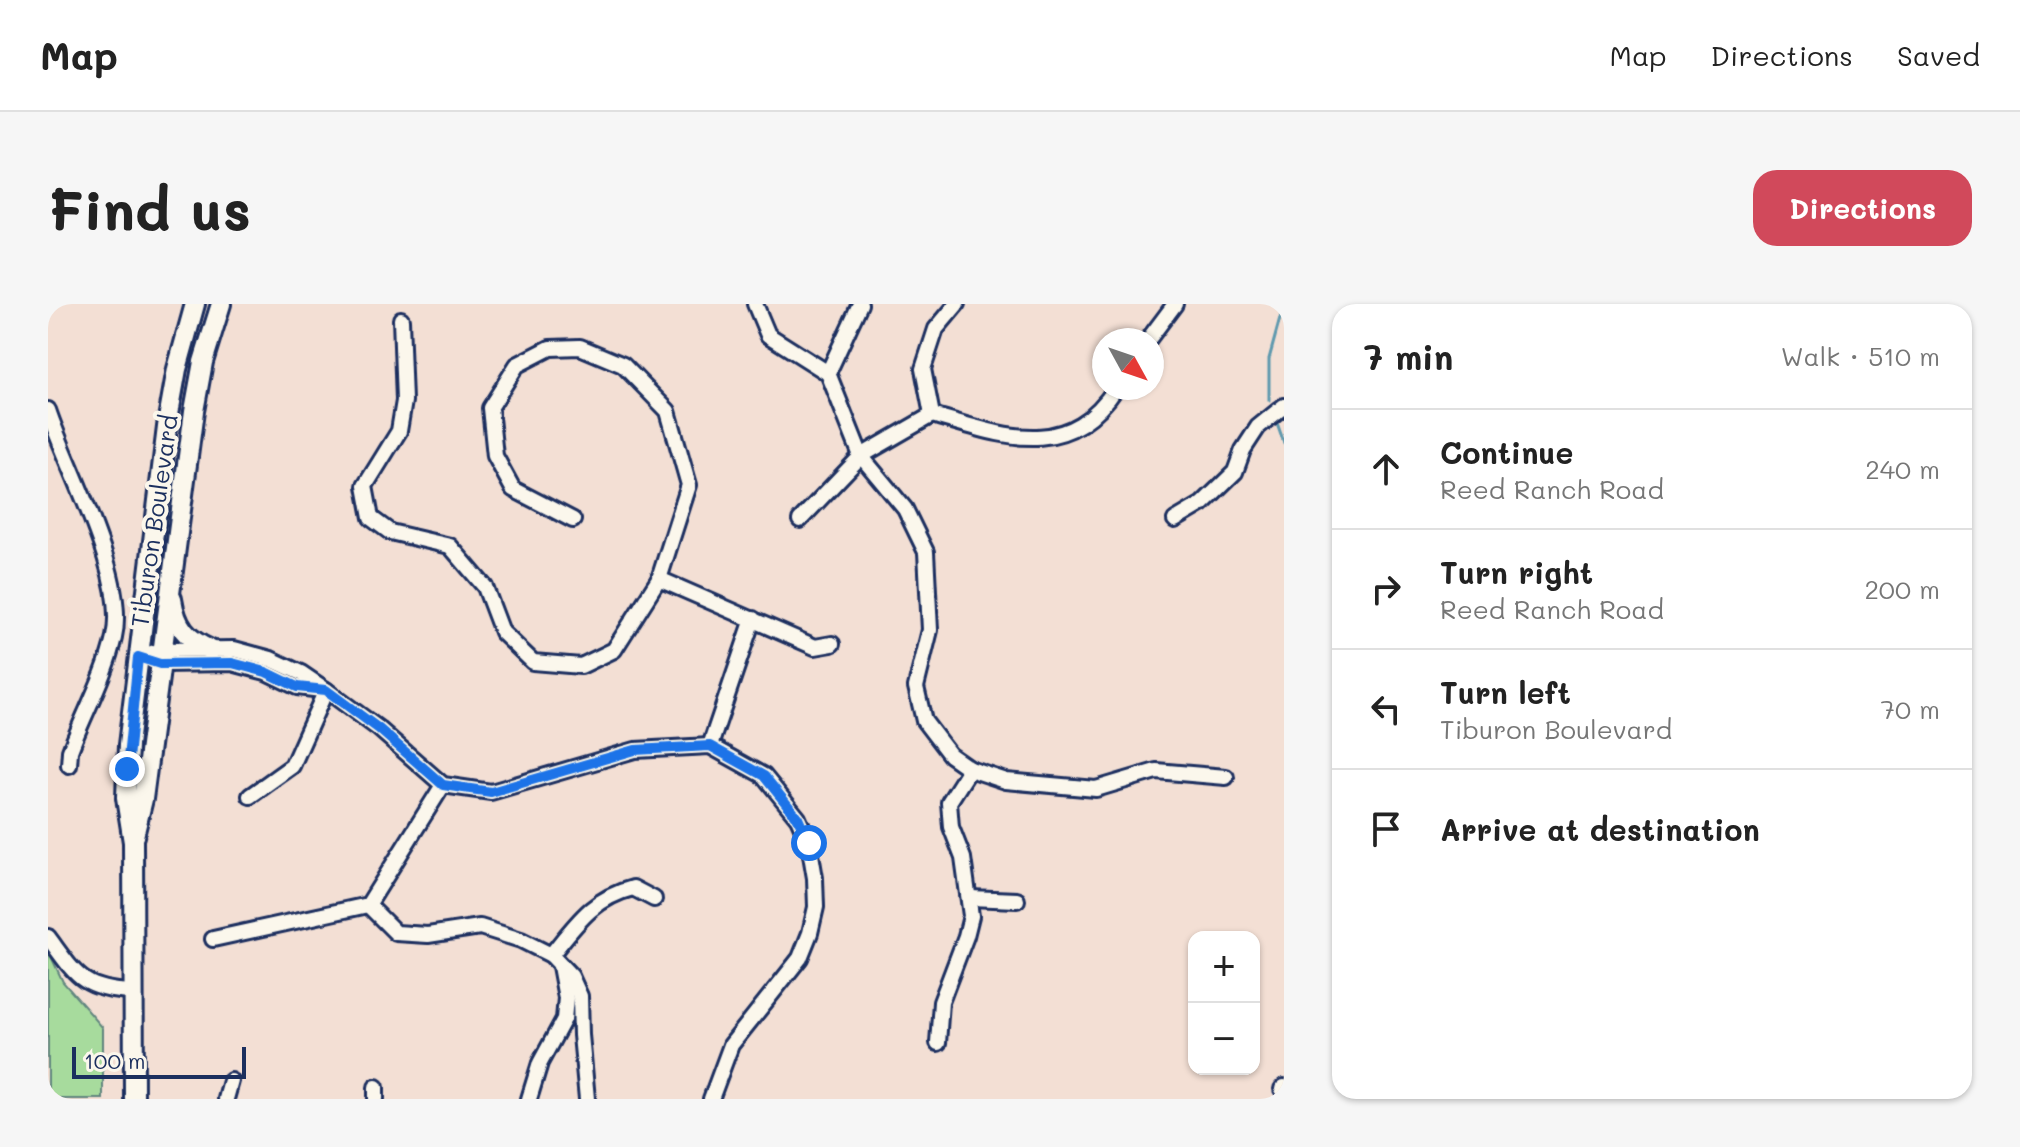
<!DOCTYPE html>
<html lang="en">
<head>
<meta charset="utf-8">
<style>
	:root { --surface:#fff; --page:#f6f6f6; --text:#222; --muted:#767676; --line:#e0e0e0; --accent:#d1495b }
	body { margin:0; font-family:Mali,sans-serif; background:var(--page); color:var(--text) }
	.controls { position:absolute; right:24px; bottom:24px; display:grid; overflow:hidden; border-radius:16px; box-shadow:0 2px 6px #0004 }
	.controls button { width:72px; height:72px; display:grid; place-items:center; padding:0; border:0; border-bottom:2px solid var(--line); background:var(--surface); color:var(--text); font:40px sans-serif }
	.compass { position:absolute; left:1044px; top:24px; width:72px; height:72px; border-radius:50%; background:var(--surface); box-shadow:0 2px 6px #0004; rotate:130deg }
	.scale { position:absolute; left:24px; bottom:20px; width:174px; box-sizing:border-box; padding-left:8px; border:4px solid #1b2f5e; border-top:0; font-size:22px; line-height:28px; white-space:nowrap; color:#1b2f5e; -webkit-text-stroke:6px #fbf7ec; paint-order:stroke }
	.stop { position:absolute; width:24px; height:24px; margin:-18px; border:6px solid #1a73e8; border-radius:50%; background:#fff }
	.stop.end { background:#1a73e8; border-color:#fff; box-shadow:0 2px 8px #0008 }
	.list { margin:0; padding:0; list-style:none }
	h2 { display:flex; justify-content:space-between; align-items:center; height:104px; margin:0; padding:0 32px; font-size:34px }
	h2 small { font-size:26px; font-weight:400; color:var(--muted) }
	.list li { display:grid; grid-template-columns:52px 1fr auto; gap:24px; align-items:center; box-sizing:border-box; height:120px; padding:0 32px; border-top:2px solid var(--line) }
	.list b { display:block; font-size:30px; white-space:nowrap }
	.list p { margin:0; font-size:26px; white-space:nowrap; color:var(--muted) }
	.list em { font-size:26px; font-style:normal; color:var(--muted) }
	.icon { flex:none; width:44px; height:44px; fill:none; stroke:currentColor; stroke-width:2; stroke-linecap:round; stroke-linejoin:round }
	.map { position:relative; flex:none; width:1236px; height:795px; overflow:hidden; border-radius:24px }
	header { display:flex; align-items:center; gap:48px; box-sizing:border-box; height:112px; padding:0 40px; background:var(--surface); border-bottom:2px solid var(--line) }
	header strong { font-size:38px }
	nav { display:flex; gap:44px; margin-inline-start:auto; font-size:28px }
	.intro { display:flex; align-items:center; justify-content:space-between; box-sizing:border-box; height:192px; padding:0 48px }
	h1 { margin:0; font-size:56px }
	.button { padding:20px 36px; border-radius:24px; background:var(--accent); color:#fff; font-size:28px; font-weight:700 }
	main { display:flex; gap:48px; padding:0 48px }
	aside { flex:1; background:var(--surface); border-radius:24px; box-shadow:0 2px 6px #0004 }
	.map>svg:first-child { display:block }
</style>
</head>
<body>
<header>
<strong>Map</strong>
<nav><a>Map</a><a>Directions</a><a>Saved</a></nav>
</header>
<div class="intro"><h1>Find us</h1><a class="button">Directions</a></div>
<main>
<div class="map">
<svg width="1236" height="795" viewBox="0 0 1236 795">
	<rect width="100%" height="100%" fill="#f3dfd4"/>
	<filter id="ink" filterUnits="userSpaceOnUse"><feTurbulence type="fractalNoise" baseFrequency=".0125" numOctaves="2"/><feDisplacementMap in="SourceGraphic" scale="16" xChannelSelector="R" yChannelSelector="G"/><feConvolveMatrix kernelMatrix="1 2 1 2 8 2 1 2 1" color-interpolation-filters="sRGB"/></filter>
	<g filter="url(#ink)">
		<polygon fill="#a7db9d" stroke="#61857e" stroke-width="2" points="0,646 15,678 55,724 55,795 0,795"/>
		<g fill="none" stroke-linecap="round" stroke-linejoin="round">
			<g stroke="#5f99ae" stroke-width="3">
				<polyline points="1221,96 1221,55 1236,0"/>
				<polyline points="1228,116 1236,139"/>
			</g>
			<defs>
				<g id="minor">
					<polyline points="707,0 720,31 780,69"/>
					<polyline points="812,0 780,69 813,152 857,205 878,248 882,326 868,383 876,417 902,451 922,465 958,477 1048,485 1108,467 1178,473"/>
					<polyline points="353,15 356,97 351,127 317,182 323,214 342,228 402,242 437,283 454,328 485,358 533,362 566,346 611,275 641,181 620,107 575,61 532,43 502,44 469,61 442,104 447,152 465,185 525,216"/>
					<polyline points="1100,36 1127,0"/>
					<path d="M 0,106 C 20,167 80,273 66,333 C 57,373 36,409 22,447 L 21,461"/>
					<path d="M 884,111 C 955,131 1018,159 1068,84"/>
					<polyline points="884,111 875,65 888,25 909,0"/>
					<polyline points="752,216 813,152 884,111"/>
					<polyline points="1127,216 1154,200 1187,168 1195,146 1210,123 1236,102"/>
					<polyline points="611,275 767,343 784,340"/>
					<polyline points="90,353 114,346 186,345 223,355 253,369 278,386 331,425 395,481 443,488 587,446 662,442 716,472 750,514 761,539 767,574 768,603 762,629 752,654 683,741 663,795"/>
					<polyline points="104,357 112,360 184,359 218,368 249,383 274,386"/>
					<polyline points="662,442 705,315"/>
					<polyline points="202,492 244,462 278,386"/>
					<polyline points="922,594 969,596"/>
					<polyline points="320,601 348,629 380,631 432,623 473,636 503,651 523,672 532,692 533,731 539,795"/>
					<path d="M 0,633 C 28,671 34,686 84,688"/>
					<polyline points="165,635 320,601 395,481"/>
					<path d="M 503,651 C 528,620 545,594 585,584 L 606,595"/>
					<polyline points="890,739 893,698 918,632 923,612 915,554 903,523 901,498 922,465"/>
					<polyline points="328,783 328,795"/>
					<polyline points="1234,785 1236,783"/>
					<polyline points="178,795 183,777"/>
					<polyline points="481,795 492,759 516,715 518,694 512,662"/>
				</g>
				<g id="major">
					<path d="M 124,295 C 128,322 138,335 163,346"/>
					<polyline points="86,532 95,495 146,107 155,58 173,0"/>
					<polyline points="86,795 85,538 78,494 80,441 120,115 129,65 147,0"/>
				</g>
			</defs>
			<use href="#minor" stroke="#1b2f5e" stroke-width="20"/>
			<use href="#major" stroke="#1b2f5e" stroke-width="24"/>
			<use href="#minor" stroke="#fbf7ec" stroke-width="14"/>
			<use href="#major" stroke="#fbf7ec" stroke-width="18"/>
		</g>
	</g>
	<g fill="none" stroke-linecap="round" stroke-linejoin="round" filter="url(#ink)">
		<polyline stroke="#1a73e8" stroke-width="10" points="79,465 90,353 112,360 184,359 218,368 249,383 278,386 331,425 395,481 443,488 587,446 662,442 716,472 750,514 761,539"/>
	</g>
	<g text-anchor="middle" stroke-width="8" stroke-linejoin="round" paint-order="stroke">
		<g font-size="24" fill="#1b2f5e" stroke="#fbf7ec">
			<text transform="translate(107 217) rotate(-82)" y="8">Tiburon Boulevard</text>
		</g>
	</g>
</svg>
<div class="controls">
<button>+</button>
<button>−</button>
</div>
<svg class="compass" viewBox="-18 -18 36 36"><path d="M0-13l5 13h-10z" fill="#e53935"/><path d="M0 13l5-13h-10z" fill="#767676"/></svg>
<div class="scale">100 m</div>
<div class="stop" style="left:761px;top:539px"></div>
<div class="stop end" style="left:79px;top:465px"></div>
</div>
<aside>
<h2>7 min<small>Walk · 510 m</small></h2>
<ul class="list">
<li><svg class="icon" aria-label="ahead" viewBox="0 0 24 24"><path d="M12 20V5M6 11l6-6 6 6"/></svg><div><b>Continue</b><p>Reed Ranch Road</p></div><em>240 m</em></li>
<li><svg class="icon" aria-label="right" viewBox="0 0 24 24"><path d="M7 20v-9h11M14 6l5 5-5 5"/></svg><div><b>Turn right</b><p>Reed Ranch Road</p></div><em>200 m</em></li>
<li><svg class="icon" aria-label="left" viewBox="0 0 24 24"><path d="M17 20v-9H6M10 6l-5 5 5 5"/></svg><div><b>Turn left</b><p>Tiburon Boulevard</p></div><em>70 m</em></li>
<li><svg class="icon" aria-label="arrive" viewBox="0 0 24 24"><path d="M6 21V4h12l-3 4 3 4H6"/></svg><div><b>Arrive at destination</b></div></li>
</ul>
</aside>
</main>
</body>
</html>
